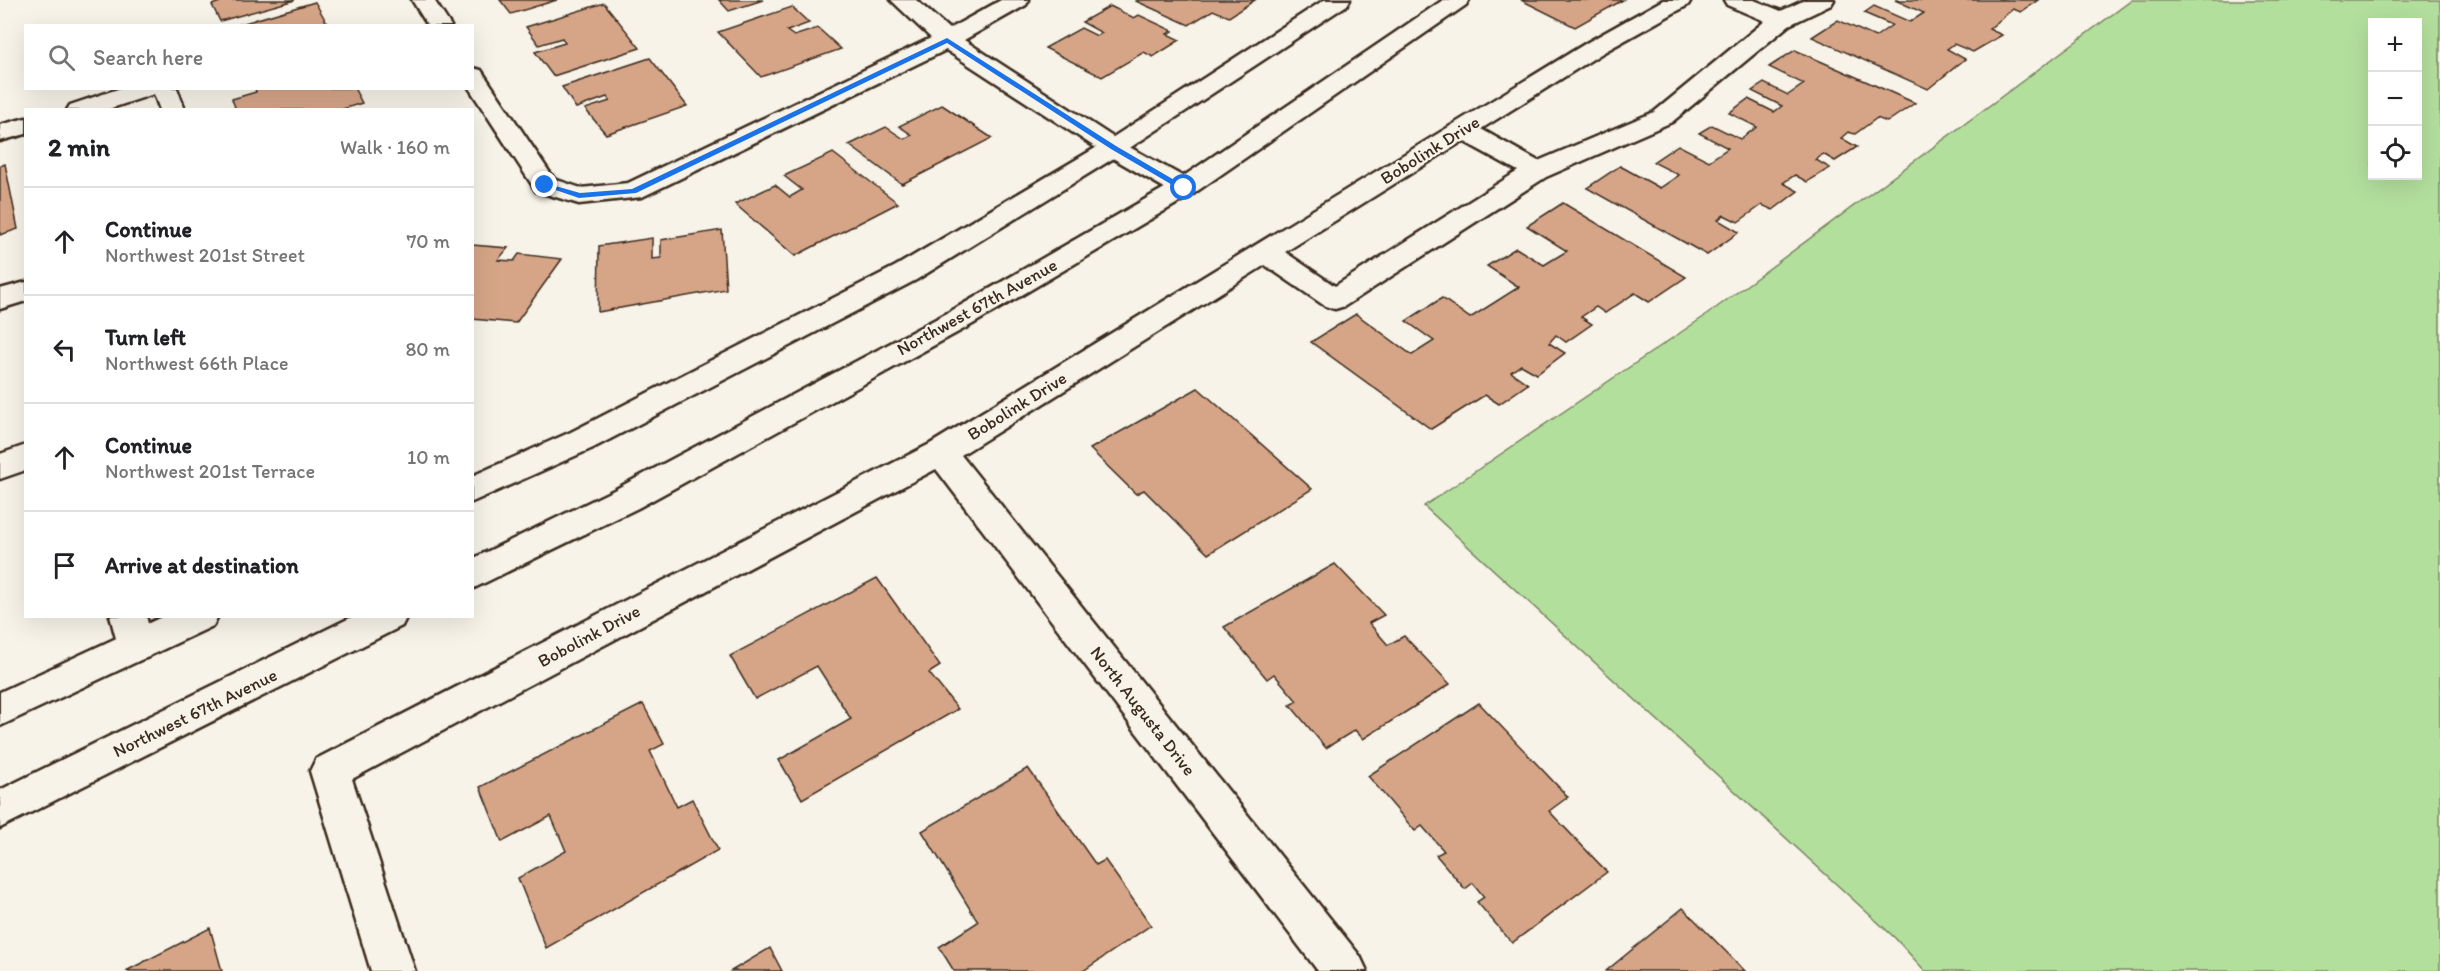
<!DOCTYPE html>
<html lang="en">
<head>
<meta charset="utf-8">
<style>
	:root { --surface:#fff; --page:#f2f2f2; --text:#202124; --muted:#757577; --line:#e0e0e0 }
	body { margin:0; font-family:Itim,sans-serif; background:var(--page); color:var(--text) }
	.controls { position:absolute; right:18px; top:18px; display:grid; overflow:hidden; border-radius:0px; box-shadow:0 6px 24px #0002 }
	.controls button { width:54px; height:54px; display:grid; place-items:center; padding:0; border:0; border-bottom:2px solid var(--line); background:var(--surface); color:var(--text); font:30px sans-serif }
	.stop { position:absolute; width:18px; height:18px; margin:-14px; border:4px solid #1a73e8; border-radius:50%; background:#fff }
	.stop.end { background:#1a73e8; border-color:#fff; box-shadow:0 2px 6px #0008 }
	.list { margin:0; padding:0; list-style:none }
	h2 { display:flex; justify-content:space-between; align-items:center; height:78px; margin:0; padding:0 24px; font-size:26px }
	h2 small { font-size:20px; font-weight:400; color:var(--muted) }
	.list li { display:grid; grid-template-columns:39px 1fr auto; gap:18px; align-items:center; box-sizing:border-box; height:108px; padding:0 24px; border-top:2px solid var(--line) }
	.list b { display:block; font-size:22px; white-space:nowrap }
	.list p { margin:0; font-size:20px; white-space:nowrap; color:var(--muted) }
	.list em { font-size:20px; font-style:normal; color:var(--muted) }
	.icon { flex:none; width:33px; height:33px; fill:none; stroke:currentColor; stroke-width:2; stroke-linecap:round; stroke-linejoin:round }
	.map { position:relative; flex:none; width:2440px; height:971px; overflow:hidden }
	.search { position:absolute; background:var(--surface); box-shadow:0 6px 24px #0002; left:24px; top:24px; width:450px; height:66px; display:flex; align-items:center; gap:15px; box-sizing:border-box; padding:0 21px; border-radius:0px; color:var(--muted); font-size:22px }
	.panel { position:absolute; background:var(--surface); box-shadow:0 6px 24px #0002; left:24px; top:108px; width:450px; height:510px; border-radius:0px }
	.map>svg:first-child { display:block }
</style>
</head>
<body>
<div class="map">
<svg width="2440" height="971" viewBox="0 0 2440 971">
	<rect width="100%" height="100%" fill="#f7f3e8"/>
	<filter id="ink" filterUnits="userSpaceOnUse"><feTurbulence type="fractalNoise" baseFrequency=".0167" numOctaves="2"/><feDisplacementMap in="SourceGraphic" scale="12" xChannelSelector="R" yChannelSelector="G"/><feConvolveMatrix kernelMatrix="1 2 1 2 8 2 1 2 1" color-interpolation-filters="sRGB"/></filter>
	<g filter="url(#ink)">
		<path fill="#b3df9d" stroke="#77845e" stroke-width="1.5" fill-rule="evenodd" d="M 2132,0 L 2440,0 L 2440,971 L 1925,971 L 1895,938 L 1424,506 L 1705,316 ZM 2372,22 L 2418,22 L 2418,176 L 2372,176 Z"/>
		<g fill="#d6a588" stroke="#3b2a1e" stroke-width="1.5">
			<polygon points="225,0 295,0 220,21 212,5"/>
			<polygon points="500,0 557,0 511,14"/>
			<polygon points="719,0 763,0 729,11"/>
			<polygon points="1139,0 1255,0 1229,17 1213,10 1189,25 1136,1"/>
			<polygon points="1521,0 1623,0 1575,27"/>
			<polygon points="1895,0 2038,0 2021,12 2013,9 1989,29 2002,35 1973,52 1954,44 1947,49 1965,59 1928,89 1812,37 1838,20 1875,37 1892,25 1864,13 1874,6 1910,22 1924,13"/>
			<polygon points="315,2 327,23 319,26 234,26"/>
			<polygon points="604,3 640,48 553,76 535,52 565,43 562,38 539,45 526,27"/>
			<polygon points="1110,6 1134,18 1139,15 1173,31 1167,34 1180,40 1153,57 1144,52 1102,77 1045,48 1081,28 1097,36 1102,33 1082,22"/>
			<polygon points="792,7 809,23 787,31 794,36 818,28 841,49 761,77 718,32"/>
			<polygon points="1795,50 1915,103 1887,122 1877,118 1855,134 1848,132 1841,138 1857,147 1835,161 1823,154 1816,160 1830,168 1807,182 1795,175 1783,183 1798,191 1773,210 1762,205 1738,222 1724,215 1718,220 1739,232 1707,255 1587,188 1620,166 1660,188 1679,175 1653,162 1678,145 1709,161 1728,148 1699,133 1712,125 1740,139 1757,127 1729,113 1748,99 1774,112 1782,106 1752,91 1764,83 1788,95 1804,84 1769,67"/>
			<polygon points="650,58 687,106 606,134 585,109 610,101 607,97 576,108 562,87"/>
			<polygon points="255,88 354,88 362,103 340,110 236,110 232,99 256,92"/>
			<polygon points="942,105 992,138 902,184 849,145 886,127 904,139 912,135 899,126"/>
			<polygon points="833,153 898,203 795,256 735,204 775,185 790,197 802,190 784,176"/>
			<polygon points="5,164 18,229 0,235 0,166"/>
			<polygon points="1563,203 1686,277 1649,302 1635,293 1605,313 1596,307 1581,317 1592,324 1566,342 1556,335 1549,343 1565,353 1537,374 1521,365 1511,372 1528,384 1499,404 1485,395 1431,429 1311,342 1356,314 1412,355 1434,341 1406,321 1442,298 1470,318 1519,287 1487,266 1516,248 1544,265 1567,251 1527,226"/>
			<polygon points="722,230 726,289 598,312 599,246 652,238 652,259 661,258 661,240"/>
			<polygon points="472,245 508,248 498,260 514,261 519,254 562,259 516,323 472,319"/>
			<polygon points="1198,388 1312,489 1208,554 1144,490 1136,494 1090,449"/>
			<polygon points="1335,564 1384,615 1369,623 1388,645 1404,636 1450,684 1363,739 1355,730 1326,748 1290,705 1297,701 1274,674 1267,679 1224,627"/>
			<polygon points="877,578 940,666 929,673 958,709 802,799 779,760 851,719 817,666 755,699 730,656"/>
			<polygon points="1479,703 1568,797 1549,811 1607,872 1512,943 1477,902 1484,897 1473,883 1465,889 1436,855 1444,851 1422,826 1415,831 1368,776"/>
			<polygon points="643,704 664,744 650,751 677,807 692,799 718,850 546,948 518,878 566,851 551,816 502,842 480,787"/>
			<polygon points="1028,768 1096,865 1105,860 1151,925 1083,971 954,971 939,947 978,922 922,831"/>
			<polygon points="1683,908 1745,971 1606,971"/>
			<polygon points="210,928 222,971 126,971"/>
			<polygon points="770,948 782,971 731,971"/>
		</g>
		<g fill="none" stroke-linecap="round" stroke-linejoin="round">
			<defs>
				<g id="minor">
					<polygon points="412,0 434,0 451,26 428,26"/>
					<polygon points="891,0 916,0 949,29 1001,0 1029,0 1026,5 964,40 1122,143 1193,182 1197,188 1193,194 1184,196 1175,194 1104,153 946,50 642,197 579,204 536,191 469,88 472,88 472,68 481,70 554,179 581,188 628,183 931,38"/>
					<path d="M 1663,0 L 1691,0 L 1688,5 L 1604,52 L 1481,129 L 1538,161 L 1654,112 L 1765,21 L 1727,5 L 1724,0 L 1754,0 L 1781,11 L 1805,0 L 1834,0 L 1831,5 L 1789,25 L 1672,122 L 1546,177 L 1345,306 L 1335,309 L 1325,306 L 1265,265 L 961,455 L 1360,956 L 1367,971 L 1318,971 L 936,469 L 352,779 L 415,971 L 371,971 L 310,771 L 316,759 L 930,444 L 1588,42 ZM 1463,141 L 1518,171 L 1335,286 L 1285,252 Z"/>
					<polygon points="121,88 177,88 185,110 160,110 154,94 106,110 67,110 70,105"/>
					<polygon points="26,118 26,134 0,141 0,125"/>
					<polygon points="26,282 26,301 0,309 0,289"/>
					<polygon points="26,445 26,470 0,479 0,454"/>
					<polygon points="110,616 146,616 154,646 149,657 136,661 123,657 118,646"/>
				</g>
				<g id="major">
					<polygon points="1324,0 1350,0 1347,5 1122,153 916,280 593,448 472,502 472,476 571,432 896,266 1104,143"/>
					<polygon points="1443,0 1469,0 1466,5 1193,194 971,325 638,508 472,589 472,559 614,490 951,311 1175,182"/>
					<polygon points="164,616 218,616 213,626 0,726 0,692"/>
					<polygon points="354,616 407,616 402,626 0,828 0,790"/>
				</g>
			</defs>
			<use href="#minor" stroke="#3b2a1e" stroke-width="5"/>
			<use href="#major" stroke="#3b2a1e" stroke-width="5"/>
			<use href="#minor" fill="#f7f3e8" fill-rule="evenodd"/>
			<use href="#major" fill="#f7f3e8" fill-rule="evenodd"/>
		</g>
	</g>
	<polygon fill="#1a73e8" points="947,38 1116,146 1188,188 1181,190 1111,149 947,43 636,193 579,198 541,185 545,183 580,193 632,189"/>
	<g text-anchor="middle" stroke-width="4.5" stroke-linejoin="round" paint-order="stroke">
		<g font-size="18" fill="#3b2a1e" stroke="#f7f3e8">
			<text transform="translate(1430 150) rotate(-32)" y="6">Bobolink Drive</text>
			<text transform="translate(977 307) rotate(-29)" y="6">Northwest 67th Avenue</text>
			<text transform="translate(1017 406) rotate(-32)" y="6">Bobolink Drive</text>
			<text transform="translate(589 636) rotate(-28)" y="6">Bobolink Drive</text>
			<text transform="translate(1143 711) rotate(52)" y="6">North Augusta Drive</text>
			<text transform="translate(195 713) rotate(-26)" y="6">Northwest 67th Avenue</text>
		</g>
	</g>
</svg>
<div class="controls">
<button>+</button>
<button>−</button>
<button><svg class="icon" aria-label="locate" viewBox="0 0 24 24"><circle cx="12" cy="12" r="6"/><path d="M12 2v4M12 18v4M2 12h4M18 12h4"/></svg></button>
</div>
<div class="stop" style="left:1184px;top:188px"></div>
<div class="stop end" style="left:545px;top:185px"></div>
<div class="search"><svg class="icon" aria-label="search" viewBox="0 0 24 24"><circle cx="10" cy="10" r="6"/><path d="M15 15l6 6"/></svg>Search here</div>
<section class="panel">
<h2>2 min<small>Walk · 160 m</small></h2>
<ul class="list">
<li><svg class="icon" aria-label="ahead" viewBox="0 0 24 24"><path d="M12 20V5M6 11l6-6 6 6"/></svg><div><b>Continue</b><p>Northwest 201st Street</p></div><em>70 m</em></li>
<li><svg class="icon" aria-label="left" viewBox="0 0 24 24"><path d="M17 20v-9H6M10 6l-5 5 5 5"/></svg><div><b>Turn left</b><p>Northwest 66th Place</p></div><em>80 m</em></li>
<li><svg class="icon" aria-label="ahead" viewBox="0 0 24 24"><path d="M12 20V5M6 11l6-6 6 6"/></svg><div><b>Continue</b><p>Northwest 201st Terrace</p></div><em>10 m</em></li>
<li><svg class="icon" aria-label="arrive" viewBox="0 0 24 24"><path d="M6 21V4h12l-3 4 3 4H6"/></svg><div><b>Arrive at destination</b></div></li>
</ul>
</section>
</div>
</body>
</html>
